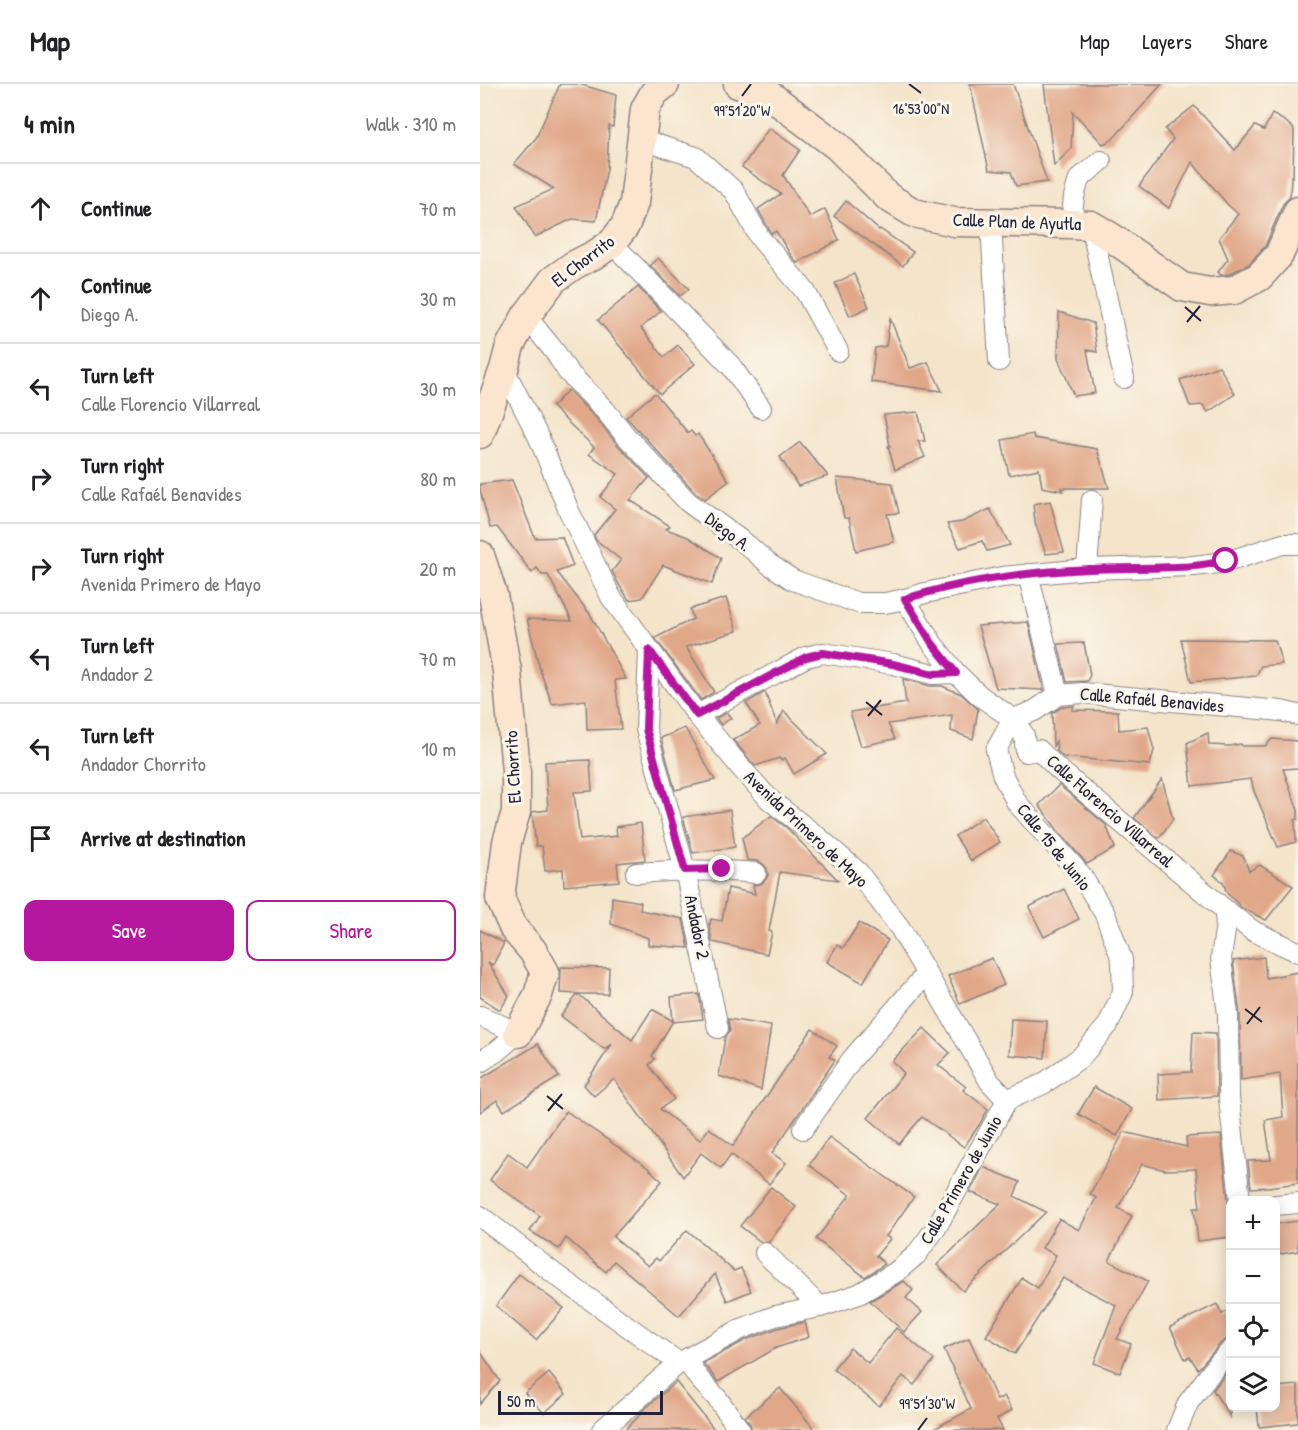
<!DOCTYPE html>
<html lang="en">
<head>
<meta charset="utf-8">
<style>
	:root { --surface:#fff; --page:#f2f2f2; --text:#202124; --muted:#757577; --line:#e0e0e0; --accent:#b5179e }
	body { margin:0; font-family:"Patrick Hand",sans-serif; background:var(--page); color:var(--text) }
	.controls { position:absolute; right:18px; bottom:18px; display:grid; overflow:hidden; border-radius:12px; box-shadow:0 3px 15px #0003 }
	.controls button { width:54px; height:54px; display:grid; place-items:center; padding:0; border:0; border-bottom:2px solid var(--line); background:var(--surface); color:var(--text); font:30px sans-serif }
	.scale { position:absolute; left:18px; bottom:15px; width:165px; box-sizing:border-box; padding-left:6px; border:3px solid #22223b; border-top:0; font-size:16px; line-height:21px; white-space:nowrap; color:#22223b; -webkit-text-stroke:4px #fbf7ec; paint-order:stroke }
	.stop { position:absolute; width:18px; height:18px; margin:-14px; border:4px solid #b5179e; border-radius:50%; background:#fff }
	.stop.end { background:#b5179e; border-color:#fff; box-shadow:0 2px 6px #0008 }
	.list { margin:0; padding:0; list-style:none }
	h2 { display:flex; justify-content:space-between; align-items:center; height:78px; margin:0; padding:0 24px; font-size:26px }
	h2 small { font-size:20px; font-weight:400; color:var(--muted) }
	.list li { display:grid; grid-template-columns:39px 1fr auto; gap:18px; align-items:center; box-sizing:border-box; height:90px; padding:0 24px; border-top:2px solid var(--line) }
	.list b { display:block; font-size:22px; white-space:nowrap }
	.list p { margin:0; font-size:20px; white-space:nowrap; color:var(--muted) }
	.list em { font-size:20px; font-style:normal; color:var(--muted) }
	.actions { display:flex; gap:12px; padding:18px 24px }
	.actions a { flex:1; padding:14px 0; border:2px solid var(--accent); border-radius:12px; text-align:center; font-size:21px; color:var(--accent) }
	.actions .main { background:var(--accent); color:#fff }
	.icon { flex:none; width:33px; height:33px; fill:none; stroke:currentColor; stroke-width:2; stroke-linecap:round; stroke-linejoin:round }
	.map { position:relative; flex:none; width:818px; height:1346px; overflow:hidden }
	header { display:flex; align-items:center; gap:36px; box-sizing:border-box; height:84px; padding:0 30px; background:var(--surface); border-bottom:2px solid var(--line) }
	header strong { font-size:28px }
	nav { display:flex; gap:33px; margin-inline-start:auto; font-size:21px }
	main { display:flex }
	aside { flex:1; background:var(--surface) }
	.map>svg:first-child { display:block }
</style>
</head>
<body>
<header>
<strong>Map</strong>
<nav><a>Map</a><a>Layers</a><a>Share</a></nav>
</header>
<main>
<aside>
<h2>4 min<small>Walk · 310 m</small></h2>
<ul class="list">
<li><svg class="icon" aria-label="ahead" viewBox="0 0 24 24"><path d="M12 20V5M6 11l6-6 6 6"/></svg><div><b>Continue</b></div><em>70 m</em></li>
<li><svg class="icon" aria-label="ahead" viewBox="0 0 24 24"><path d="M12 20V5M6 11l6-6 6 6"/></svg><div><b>Continue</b><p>Diego A.</p></div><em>30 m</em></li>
<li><svg class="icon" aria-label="left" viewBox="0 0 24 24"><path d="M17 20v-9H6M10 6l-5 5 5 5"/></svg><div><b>Turn left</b><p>Calle Florencio Villarreal</p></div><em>30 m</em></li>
<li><svg class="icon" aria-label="right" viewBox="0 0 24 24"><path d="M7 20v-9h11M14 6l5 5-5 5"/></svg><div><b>Turn right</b><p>Calle Rafaél Benavides</p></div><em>80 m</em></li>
<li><svg class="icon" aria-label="right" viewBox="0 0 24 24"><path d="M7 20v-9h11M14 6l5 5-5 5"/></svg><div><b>Turn right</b><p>Avenida Primero de Mayo</p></div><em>20 m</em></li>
<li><svg class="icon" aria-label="left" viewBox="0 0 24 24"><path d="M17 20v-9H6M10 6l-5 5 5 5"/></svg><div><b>Turn left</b><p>Andador 2</p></div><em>70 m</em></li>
<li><svg class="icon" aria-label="left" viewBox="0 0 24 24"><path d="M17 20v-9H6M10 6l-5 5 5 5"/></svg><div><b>Turn left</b><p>Andador Chorrito</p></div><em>10 m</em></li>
<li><svg class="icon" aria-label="arrive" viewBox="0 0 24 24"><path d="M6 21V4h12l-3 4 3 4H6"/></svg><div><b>Arrive at destination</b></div></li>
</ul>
<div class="actions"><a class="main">Save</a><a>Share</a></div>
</aside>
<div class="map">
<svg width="818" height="1346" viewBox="0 0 818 1346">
	<rect width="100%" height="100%" fill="#fbf7ec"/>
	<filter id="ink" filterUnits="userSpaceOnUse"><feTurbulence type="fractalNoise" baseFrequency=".0167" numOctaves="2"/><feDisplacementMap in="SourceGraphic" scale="12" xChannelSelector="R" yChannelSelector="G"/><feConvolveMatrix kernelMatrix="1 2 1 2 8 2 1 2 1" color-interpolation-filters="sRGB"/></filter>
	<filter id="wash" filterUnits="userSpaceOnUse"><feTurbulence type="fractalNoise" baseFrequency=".008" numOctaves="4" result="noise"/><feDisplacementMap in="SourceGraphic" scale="24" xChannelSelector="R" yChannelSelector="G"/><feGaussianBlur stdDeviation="1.35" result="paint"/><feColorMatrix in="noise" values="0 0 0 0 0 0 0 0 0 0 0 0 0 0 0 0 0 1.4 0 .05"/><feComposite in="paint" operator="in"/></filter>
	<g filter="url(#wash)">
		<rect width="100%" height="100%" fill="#f4e4ca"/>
		<g id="blocks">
			<g fill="#e1a789">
				<polygon points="80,0 99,0 136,11 133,43 129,42 127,85 116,137 92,135 55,153 36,122 74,105 34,80 56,54"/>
				<polygon points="490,0 533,0 567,98 536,102 531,88 509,86"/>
				<polygon points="564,0 682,0 632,56 623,60 593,28 591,65 574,82"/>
				<polygon points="714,22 755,66 775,42 784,46 792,30 805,37 814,45 813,93 811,92 810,113 803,120 785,162 769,180 749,190 741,191 738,188 748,175 739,154 758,130 747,120 712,78 689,124 659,102 693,55 685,45"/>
				<polygon points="289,44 320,66 303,91 330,133 345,125 359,156 317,179 310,170 296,147 292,150 290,147 278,125 301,110 262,83"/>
				<polygon points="366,117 399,146 400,145 433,168 423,182 354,132"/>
				<polygon points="178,174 209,205 200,212 170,181"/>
				<polygon points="374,190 389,223 370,232 355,199"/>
				<polygon points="158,203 181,227 161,244 184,273 198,261 215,280 180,310 118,236"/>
				<polygon points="579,228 613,239 617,268 607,266 615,309 594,312 578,274"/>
				<polygon points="410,234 430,284 448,278 462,307 391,298 395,264 406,262"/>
				<polygon points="739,282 755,310 728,328 723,321 710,322 700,296"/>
				<polygon points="88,306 116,334 136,359 169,394 150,416 190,442 186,445 208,453 241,474 232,500 183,481 162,514 149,516 138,499 132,487 141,476 116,456 114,451 135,425 120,413 138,390 109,370 114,363 72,323"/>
				<polygon points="175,309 208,349 211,347 215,352 218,350 249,397 225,415 216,409 146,333"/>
				<polygon points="438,328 445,357 438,357 445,373 415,386 408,362 410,362 404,331"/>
				<polygon points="553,350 554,354 617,365 629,404 582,404 583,407 562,403 559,385 529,391 522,356"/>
				<polygon points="320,358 348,392 318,402 300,373"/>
				<polygon points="357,394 412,399 419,429 407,430 414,458 376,467 369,434 364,434"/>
				<polygon points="32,396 55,454 82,453 93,482 77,488 110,530 146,595 135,596 141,645 107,646 106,616 72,620 61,589 47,535 92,537 68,491 62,491 57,484 52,489 17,443 10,444 0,406 0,400"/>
				<polygon points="570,417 584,468 566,470 555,438 553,420"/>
				<polygon points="510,425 530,461 507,467 502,457 480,464 467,440 482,438"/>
				<polygon points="246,514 257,547 206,563 234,608 221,616 175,554 213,535 210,525"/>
				<polygon points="548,538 564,606 516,604 498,542"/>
				<polygon points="701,555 795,556 802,580 781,582 776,592 711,598"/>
				<polygon points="604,559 610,591 607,597 587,598 578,560"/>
				<polygon points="423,595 450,602 462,602 481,610 498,625 493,655 471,647 472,631 408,640 415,655 381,662 370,628 426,619"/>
				<polygon points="285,608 297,640 304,627 347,670 314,690 305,674 301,676 299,674 275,682 253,656 280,641 266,619"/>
				<polygon points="594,622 592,626 638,627 639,646 668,643 674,666 670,681 583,673 577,667 576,657 573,663 572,629 582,623"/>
				<polygon points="247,629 251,634 241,641 236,634"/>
				<polygon points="205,644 235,696 195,706 181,654"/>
				<polygon points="728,649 729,661 749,662 761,660 762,662 785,662 792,655 818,657 818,684 803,685 818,726 818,735 815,736 816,758 798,763 774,707 771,695 712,702 707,659"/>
				<polygon points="110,676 112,707 94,708 100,756 137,752 136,743 161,739 165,776 137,779 139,797 84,802 83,785 65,787 62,762 56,762 52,728 68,726 65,678"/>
				<polygon points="682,695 693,735 679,754 654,734"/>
				<polygon points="579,701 626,741 635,764 607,780 579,748 559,721"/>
				<polygon points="250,726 255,763 213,769 203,733"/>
				<polygon points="291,732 307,744 358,796 300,788 289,847 292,848 287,870 232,858 229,840 230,840 231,835 242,837 248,804 275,810 273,801 281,800 286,795 288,791 287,784 283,780 278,777 267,776 262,754"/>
				<polygon points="503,733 520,758 491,777 475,752"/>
				<polygon points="751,767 763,772 769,787 780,781 813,802 786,836 762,824 747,809 743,798 734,791"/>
				<polygon points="584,805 599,835 564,853 549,823"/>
				<polygon points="132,813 161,818 160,826 203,835 209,864 168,861 168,854 131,840"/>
				<polygon points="379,839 408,856 383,899 347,878 357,861 363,864"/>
				<polygon points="0,846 24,859 13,881 8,878 29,912 20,926 0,913"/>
				<polygon points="784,873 786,894 818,888 818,1099 788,1103 771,1104 768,1077 791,1076 785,1036 803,1033 800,990 761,996 760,931 753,877"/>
				<polygon points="512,874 524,901 480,920 468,892"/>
				<polygon points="81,883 129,884 128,910 98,910 152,956 172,925 193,937 172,972 175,975 169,981 194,1015 180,1025 220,1056 229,1044 253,1062 332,945 357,962 349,973 355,976 292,1069 306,1079 289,1100 251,1070 241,1084 221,1069 203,1093 134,995 114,1012 104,1001 132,960 124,965 81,932 98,910 80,909"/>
				<polygon points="219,910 223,935 193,938 191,913"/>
				<polygon points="248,935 291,942 281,1006 239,992 245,953 250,947"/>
				<polygon points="531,935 567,937 565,974 529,971"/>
				<polygon points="444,944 470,969 458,981 486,1003 483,1006 508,1025 499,1041 484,1063 442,1033 419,1060 388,1034 424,989 412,977"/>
				<polygon points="713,948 736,949 737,1012 679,1016 678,990 711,988"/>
				<polygon points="58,960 79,993 24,1027 17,1016 0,1028 0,995"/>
				<polygon points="614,1003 652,1025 637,1052 598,1030"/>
				<polygon points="86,1027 168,1084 182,1097 133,1153 168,1182 176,1174 179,1177 207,1146 254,1187 261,1184 271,1207 247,1217 235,1190 199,1232 134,1177 126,1188 86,1154 79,1165 50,1147 60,1132 10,1096 28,1069 47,1083"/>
				<polygon points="644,1048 707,1063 706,1053 741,1051 748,1117 750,1128 750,1153 718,1157 714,1124 720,1124 716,1085 685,1086 662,1080 638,1124 652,1132 629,1177 668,1197 637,1255 651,1260 640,1289 614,1279 636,1221 583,1194 535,1270 506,1252 542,1194 558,1204 576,1171 562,1164 579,1135 599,1146 616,1114 610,1110"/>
				<polygon points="349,1053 434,1113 406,1152 410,1155 396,1172 405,1180 385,1193 336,1155 370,1111 329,1081"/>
				<polygon points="503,1083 540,1098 534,1112 566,1128 483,1207 457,1181 520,1120 490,1108"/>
				<polygon points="291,1103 316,1123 289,1158 281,1158 260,1142"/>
				<polygon points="818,1137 818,1167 795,1171 795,1140"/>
				<polygon points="39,1190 84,1224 56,1256 16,1222"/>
				<polygon points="424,1197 433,1206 426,1214 442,1228 424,1248 390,1217"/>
				<polygon points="737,1220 742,1230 750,1226 750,1255 746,1256 741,1259 718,1285 710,1273 705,1275 690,1243"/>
				<polygon points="325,1238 329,1253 296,1264 238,1298 223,1279 266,1256 298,1244"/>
				<polygon points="416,1244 454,1276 434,1301 423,1292 399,1322 353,1285 370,1264 388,1279"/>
				<polygon points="489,1254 517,1316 524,1312 532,1326 517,1335 523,1346 452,1346 491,1325 464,1265"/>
				<polygon points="0,1267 20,1297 0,1320"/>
				<polygon points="750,1284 750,1333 733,1306"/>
				<polygon points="69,1289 86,1310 64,1329 45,1309"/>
				<polygon points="196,1298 235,1346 145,1346 162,1329 161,1328"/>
				<polygon points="818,1301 818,1339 779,1343 777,1323 795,1323 795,1303"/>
				<polygon points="300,1304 335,1346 272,1346 270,1340 265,1333"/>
			</g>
		</g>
	</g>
	<g filter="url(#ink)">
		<use href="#blocks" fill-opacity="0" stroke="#8b8382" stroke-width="1.5"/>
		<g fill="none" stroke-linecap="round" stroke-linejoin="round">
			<defs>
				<g id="street">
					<polyline points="162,56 216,73 254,107 280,154 325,207 358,267"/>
					<polyline points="511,139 519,277"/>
					<polyline points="591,140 594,113 599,95 621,77"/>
					<polyline points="611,141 644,294"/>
					<polyline points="132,159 251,282 281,324"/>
					<polyline points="46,232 75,268 88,288 125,326 145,351 208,418 266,460 289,480 313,496 378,519 405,519 425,515 445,509 522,493 607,485 714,482 746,478 803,460 818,460"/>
					<polyline points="24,285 59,354 89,427 131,513 217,631 262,685 290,716 339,754 378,788 420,844 510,998 527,1016"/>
					<polyline points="607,485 612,416"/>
					<polyline points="548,490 578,611"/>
					<polyline points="425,515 452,559 476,589 500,612 533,635 544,651 546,668 559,666 577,684 744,825 773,847 818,868"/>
					<polyline points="169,566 166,645 205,786 238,944"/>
					<polyline points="217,631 326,573 343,569 413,580 453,590 476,589"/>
					<path d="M 156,789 C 197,786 234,785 276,789"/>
					<polyline points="744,825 746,840 741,874 748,931 749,1014 760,1116"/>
					<polyline points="0,932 38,949 17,967 0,978"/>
					<polyline points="527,1016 563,1000 601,973 628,941 643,908 642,876 625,830 601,791 537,719 523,692 516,666 533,635 554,627 578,611 603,609 801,627 818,631"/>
					<polyline points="323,1045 372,975 446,890"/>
					<polyline points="796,1121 818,1119"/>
					<polyline points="0,1132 76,1191 199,1279"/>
					<polyline points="285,1169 340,1223"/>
					<polyline points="206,1276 220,1296 237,1314 260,1346"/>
					<polyline points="122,1346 199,1279 261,1245 295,1232 340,1223 379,1210 416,1188 436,1171 456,1144 527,1016"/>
					<polyline points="697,1346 708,1319 736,1282 750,1267"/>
				</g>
				<g id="secondary">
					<polyline points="258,0 288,10 357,62 408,113 434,129 474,138 591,140 611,141 631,153 702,203 730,208 754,206 779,193 799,171 818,127"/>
					<polyline points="0,350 24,285 30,262 46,232 73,196 94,181 116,170 132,159 145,142 154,119 165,25 174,9 185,0"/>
					<polyline points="0,471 13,511 27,587 36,687 36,728 27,758 20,814 34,845 53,867 65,888 58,911 38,949"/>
				</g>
			</defs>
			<use href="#street" stroke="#8b8382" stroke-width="22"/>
			<use href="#secondary" stroke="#8b8382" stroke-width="31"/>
			<use href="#street" stroke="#fff" stroke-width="20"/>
			<use href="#secondary" stroke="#fbe5cf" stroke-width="28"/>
		</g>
	</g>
	<g fill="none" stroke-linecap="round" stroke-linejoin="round" filter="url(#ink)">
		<path stroke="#b5179e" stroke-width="8" d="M 242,785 L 205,786 L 166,645 L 169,566 L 217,631 L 326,573 L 343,569 L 413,580 L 453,590 L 476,589 L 452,559 L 425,515 C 484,496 547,488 609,485 C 644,483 679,485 714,482 C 725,481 735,479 746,477"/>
	</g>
	<path fill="none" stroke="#22223b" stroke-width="2" d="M 429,0 L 441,9M 262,12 L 271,0M 705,223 L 721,237M 707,238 L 720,222M 386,618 L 402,631M 388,632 L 401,616M 765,925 L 782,938M 767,940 L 780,923M 67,1012 L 83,1025M 68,1027 L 82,1010M 438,1346 L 447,1334"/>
	<g text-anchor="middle" stroke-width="6" stroke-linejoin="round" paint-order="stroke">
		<g font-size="18" fill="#22223b" stroke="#fbf7ec">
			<text transform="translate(537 138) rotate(2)" y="6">Calle Plan de Ayutla</text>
			<text transform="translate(103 177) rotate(-37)" y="6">El Chorrito</text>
			<text transform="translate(248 448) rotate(37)" y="6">Diego A.</text>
			<text transform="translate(672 616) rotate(5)" y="6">Calle Rafaél Benavides</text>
			<text transform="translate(33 683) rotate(-93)" y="6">El Chorrito</text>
			<text transform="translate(630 727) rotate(41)" y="6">Calle Florencio Villarreal</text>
			<text transform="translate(326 745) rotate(43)" y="6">Avenida Primero de Mayo</text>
			<text transform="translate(574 763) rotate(51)" y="6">Calle 15 de Junio</text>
			<text transform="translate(217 843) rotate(78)" y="6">Andador 2</text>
			<text transform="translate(481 1096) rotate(-60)" y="6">Calle Primero de Junio</text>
		</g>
	</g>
	<g font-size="15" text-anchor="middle" fill="#22223b" stroke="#fbf7ec" stroke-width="6" stroke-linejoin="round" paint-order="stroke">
		<text x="441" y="30">16°53'00"N</text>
		<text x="262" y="32">99°51'20"W</text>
		<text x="447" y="1325">99°51'30"W</text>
	</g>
</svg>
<div class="controls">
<button>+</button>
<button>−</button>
<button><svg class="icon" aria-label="locate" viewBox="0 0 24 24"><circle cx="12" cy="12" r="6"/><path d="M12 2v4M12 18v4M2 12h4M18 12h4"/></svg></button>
<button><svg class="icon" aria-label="layers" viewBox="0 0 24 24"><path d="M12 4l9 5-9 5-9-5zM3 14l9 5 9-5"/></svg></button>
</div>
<div class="scale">50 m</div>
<div class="stop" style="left:746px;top:477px"></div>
<div class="stop end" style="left:242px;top:785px"></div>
</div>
</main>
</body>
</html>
